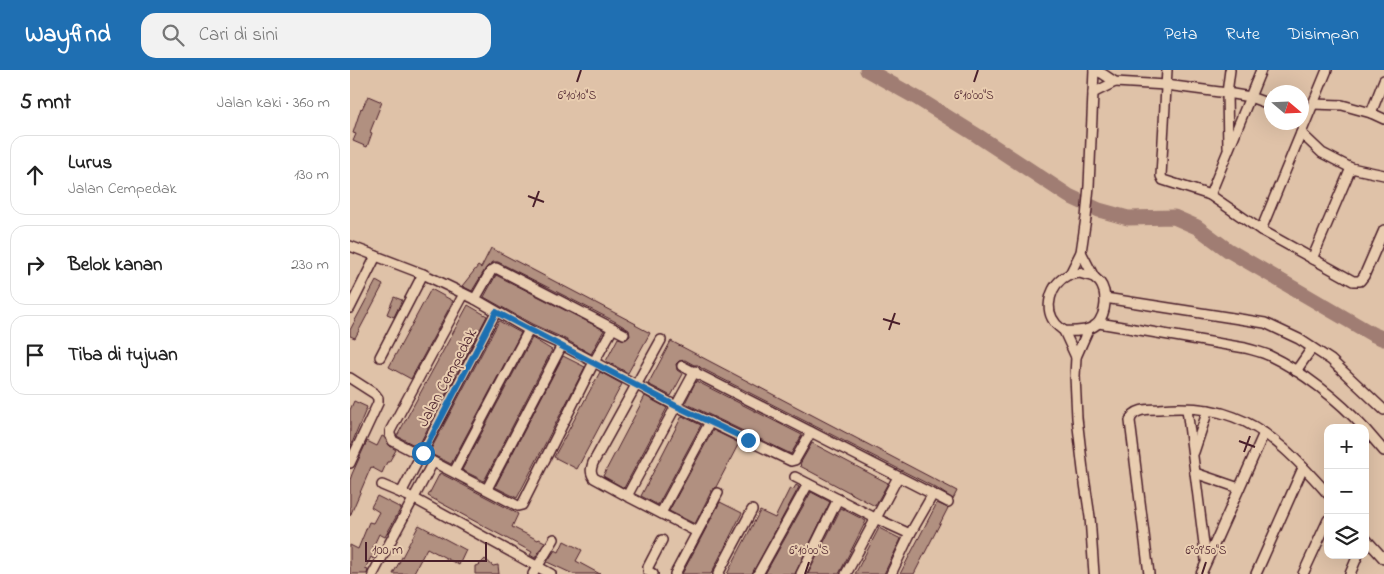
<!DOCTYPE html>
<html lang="id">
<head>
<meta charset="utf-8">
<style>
	:root { --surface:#fff; --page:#f2f2f2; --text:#222; --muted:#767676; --line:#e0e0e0; --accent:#1f6fb2 }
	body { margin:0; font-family:"Indie Flower",sans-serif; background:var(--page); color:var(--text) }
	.controls { position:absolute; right:15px; bottom:15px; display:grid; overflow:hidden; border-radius:10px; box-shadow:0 5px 20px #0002 }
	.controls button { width:45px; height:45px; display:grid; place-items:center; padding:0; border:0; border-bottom:1px solid var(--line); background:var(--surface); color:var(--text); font:25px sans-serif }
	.compass { position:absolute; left:914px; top:15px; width:45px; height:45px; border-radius:50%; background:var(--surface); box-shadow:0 5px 20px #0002; rotate:109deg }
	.scale { position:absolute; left:15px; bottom:12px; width:122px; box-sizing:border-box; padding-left:5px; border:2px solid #4a1f2b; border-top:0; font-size:14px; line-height:18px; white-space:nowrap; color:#4a1f2b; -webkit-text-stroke:4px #e9cdb0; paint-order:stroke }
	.stop { position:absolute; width:15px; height:15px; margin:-11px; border:4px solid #1f6fb2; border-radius:50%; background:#fff }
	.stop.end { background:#1f6fb2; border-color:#fff; box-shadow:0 1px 5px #0008 }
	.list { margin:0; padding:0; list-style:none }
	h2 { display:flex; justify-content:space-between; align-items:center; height:65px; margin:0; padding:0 20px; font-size:21px }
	h2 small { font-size:16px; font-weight:400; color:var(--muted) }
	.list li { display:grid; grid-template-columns:32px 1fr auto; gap:15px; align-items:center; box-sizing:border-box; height:80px; margin:0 10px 10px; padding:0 10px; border:1px solid var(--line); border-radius:15px }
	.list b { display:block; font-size:19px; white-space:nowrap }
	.list p { margin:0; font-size:16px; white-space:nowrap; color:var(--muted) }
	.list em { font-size:16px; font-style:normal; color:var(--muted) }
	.icon { flex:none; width:28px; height:28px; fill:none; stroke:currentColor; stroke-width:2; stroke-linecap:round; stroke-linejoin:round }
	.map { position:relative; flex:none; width:1034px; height:504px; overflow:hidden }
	header { display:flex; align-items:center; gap:30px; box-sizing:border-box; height:70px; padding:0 25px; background:var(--accent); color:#fff }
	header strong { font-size:24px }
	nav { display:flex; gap:28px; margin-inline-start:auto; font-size:18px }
	.search { width:350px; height:45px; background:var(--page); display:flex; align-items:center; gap:12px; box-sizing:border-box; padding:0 18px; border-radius:15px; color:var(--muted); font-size:19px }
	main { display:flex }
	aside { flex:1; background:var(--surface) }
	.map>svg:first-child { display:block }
</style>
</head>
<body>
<header>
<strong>Wayfind</strong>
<div class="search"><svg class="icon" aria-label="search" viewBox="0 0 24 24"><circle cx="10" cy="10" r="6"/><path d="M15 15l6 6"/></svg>Cari di sini</div>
<nav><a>Peta</a><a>Rute</a><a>Disimpan</a></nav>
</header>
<main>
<aside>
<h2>5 mnt<small>Jalan kaki · 360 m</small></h2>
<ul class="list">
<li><svg class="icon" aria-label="ahead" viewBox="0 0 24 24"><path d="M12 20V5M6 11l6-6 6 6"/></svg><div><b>Lurus</b><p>Jalan Cempedak</p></div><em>130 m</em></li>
<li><svg class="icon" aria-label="right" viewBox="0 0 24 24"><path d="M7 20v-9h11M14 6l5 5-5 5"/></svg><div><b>Belok kanan</b></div><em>230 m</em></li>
<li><svg class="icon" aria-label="arrive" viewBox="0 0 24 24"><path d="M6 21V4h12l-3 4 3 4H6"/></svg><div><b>Tiba di tujuan</b></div></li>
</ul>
</aside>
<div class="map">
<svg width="1034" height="504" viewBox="0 0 1034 504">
	<rect width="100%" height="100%" fill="#dfc2a8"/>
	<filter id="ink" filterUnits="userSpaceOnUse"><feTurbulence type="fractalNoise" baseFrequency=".02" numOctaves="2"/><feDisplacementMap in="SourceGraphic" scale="10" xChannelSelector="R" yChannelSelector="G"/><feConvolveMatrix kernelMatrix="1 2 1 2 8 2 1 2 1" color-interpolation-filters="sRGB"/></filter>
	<g filter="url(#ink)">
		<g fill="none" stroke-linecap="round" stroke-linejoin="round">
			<polyline stroke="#a07d73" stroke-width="15" points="517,0 567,28 628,66 719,126 749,140 778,148 824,147 847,157 878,180 1022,264 1034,269"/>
		</g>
		<g fill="#b19080" stroke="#4a1f2b">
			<polygon points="18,26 32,32 20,62 22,63 17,77 3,71 6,64 3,63 11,38 12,39"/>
			<polygon points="141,178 286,254 285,255 300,263 278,303 256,291 268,268 275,270 280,266 279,260 266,252 148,192 143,192 136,198 122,221 112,216 128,196 131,198"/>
			<polygon points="146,205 254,260 241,284 215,269 182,254 134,227"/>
			<polygon points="26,211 33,215 5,268 0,266 0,260"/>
			<polygon points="81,219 103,231 61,309 39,297"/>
			<polygon points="44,227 52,230 44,247 37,244"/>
			<polygon points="118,235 137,246 68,377 47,366"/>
			<polygon points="149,251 171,263 101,394 79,383"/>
			<polygon points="182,268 202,280 134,411 112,400"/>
			<polygon points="321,271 607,421 603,429 586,418 351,298 348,295 344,295 335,290 329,291 326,294 327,300 333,304 321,326 298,314"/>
			<polygon points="213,286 235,297 167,428 145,417"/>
			<polygon points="250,302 272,314 227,399 204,387"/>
			<polygon points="346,311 452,365 441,384 335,333"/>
			<polygon points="295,326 317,338 274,418 253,406"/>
			<polygon points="4,331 17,337 0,378 0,340"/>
			<polygon points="332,346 351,355 308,435 291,426"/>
			<polygon points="363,360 389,373 366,417 362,420 345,454 319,441"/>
			<polygon points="32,366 34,367 40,376 46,380 39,392 37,392 32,403 21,397 0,446 0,410 2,404 17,371 27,376"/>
			<polygon points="462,373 538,413 525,436 450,396 451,395 450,394"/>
			<polygon points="90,403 161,440 168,444 162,457 188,470 189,469 195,472 185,488 180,485 182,482 78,426"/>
			<polygon points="446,415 449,417 402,504 377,504 410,441 425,448 440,418 443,420"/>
			<polygon points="461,422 480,432 445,504 415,504"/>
			<polygon points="27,426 51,438 35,467 29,464 23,477 28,479 23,489 21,487 15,499 18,500 17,504 0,504 0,475 8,479 19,452 23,453 29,442 21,437"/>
			<polygon points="370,432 392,443 361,504 332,504"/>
			<polygon points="587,433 598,438 564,504 550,504"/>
			<polygon points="491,438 516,451 489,504 458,504"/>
			<polygon points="69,455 116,480 109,495 77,478 63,504 43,504"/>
			<polygon points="529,458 551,469 534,504 505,504"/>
			<polygon points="214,471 232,480 226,491 250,504 223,504 197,492 205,480 209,482"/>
			<polygon points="135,489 143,496 148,495 149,504 125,504 125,496 129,495"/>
		</g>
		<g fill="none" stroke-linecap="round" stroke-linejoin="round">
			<defs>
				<g id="minor">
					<polyline points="744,0 753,4 765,12 816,15 877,23 900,27 922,35"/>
					<polyline points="817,0 811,106 813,110 860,125 911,160 1003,211 1010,211 1014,206 1034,160"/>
					<polyline points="743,23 765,12"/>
					<polyline points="963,34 992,35 1021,43 1034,49"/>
					<polyline points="1021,43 1034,10"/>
					<polyline points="951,63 972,83 1001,98 1034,105"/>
					<polyline points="878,77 877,23 880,0"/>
					<polyline points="860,125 911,0"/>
					<polyline points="911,160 977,0"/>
					<polyline points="0,176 73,204 125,229 179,260 212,275 326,336 441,391 445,390 461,362"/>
					<polyline points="731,182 744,207"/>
					<polyline points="962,189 1001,98"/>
					<path d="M 730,203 C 734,205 741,205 745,208 C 758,217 757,238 750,250 C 748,255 740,259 735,260 C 728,261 722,262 715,261 C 712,260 709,257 706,254 C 693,239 700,214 718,205 C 722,204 726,204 730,203 Z"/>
					<polyline points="720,204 731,182 736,148 739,116 744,0"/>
					<polyline points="114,224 40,361 40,365 43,371 168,436 172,435 244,292 263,258"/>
					<polyline points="755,228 915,253 949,269 981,290 1034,340"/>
					<polyline points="125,229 141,201 146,198 274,264"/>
					<polyline points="0,238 26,186"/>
					<path d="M 749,253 L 895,278 C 903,280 911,282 918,285 C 952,301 989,330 1014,358"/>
					<polyline points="738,260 726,287 725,306 727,348 733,400 740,447 744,504"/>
					<polyline points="714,261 726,287"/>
					<polyline points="30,287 73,204"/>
					<polyline points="332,296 598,432"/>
					<polyline points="345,301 277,426 347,462"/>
					<polyline points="946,301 962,278"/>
					<polyline points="0,308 25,324 28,328 28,333 0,393"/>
					<polyline points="837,339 856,490"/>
					<polyline points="1015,359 1034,381"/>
					<polyline points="844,382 858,340"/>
					<polyline points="104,402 179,260"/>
					<polyline points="845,403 889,418"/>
					<polyline points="445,407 525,448 560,464"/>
					<polyline points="32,415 63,428 201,504"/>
					<polyline points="137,419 212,275"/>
					<polyline points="51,423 146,242"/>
					<path d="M 277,426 L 244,408 C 240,402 241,399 243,393 L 311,270"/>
					<polyline points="311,443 360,352"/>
					<polyline points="1015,468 1034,489"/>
					<polyline points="23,504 83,392"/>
					<polyline points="183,504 204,469"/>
					<polyline points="303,504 298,501 298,497 312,470"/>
					<polyline points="325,504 368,423"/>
					<polyline points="368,504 402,440"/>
					<polyline points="408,504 458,414"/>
					<polyline points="451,504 488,429"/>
					<polyline points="496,504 548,407"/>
					<polyline points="541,504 560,464 583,424"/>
					<path d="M 799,504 L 780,351 C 782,339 798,339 809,339 C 833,337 861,338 884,347 C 922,361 952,395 978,424"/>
					<polyline points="851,504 914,363"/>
					<polyline points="906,504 953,398"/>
					<polyline points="953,504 978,450"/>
					<polyline points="1000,504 1008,485"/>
				</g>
			</defs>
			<use href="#minor" stroke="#4a1f2b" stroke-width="12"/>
			<use href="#minor" stroke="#e9cdb0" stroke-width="9"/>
		</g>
	</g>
	<g fill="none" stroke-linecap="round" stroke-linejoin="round" filter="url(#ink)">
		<polyline stroke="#1f6fb2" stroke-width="6" points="73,383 146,242 326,336 398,370"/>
	</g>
	<path fill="none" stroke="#4a1f2b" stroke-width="2" d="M 227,12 L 231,0M 624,12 L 628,0M 178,126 L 194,132M 183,137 L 189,121M 533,249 L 550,254M 539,260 L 545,243M 889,371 L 905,377M 894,382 L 900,366M 455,504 L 459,492M 852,504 L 856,492"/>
	<g text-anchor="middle" stroke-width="4" stroke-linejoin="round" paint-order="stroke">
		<g font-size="16" fill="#4a1f2b" stroke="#e9cdb0">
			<text transform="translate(96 307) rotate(-62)" y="6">Jalan Cempedak</text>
		</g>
	</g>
	<g font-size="12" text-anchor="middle" fill="#4a1f2b" stroke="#e9cdb0" stroke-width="4" stroke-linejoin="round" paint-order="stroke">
		<text x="227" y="29">6°10'10"S</text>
		<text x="624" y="29">6°10'00"S</text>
		<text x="459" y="484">6°10'00"S</text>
		<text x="856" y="484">6°09'50"S</text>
	</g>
</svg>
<div class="controls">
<button>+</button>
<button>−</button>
<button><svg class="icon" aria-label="layers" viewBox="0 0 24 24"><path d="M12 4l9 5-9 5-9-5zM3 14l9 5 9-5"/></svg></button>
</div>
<svg class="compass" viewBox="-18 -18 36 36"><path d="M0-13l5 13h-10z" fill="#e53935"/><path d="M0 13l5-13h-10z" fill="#767676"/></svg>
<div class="scale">100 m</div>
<div class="stop" style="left:73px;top:383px"></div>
<div class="stop end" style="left:398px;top:370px"></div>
</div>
</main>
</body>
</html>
